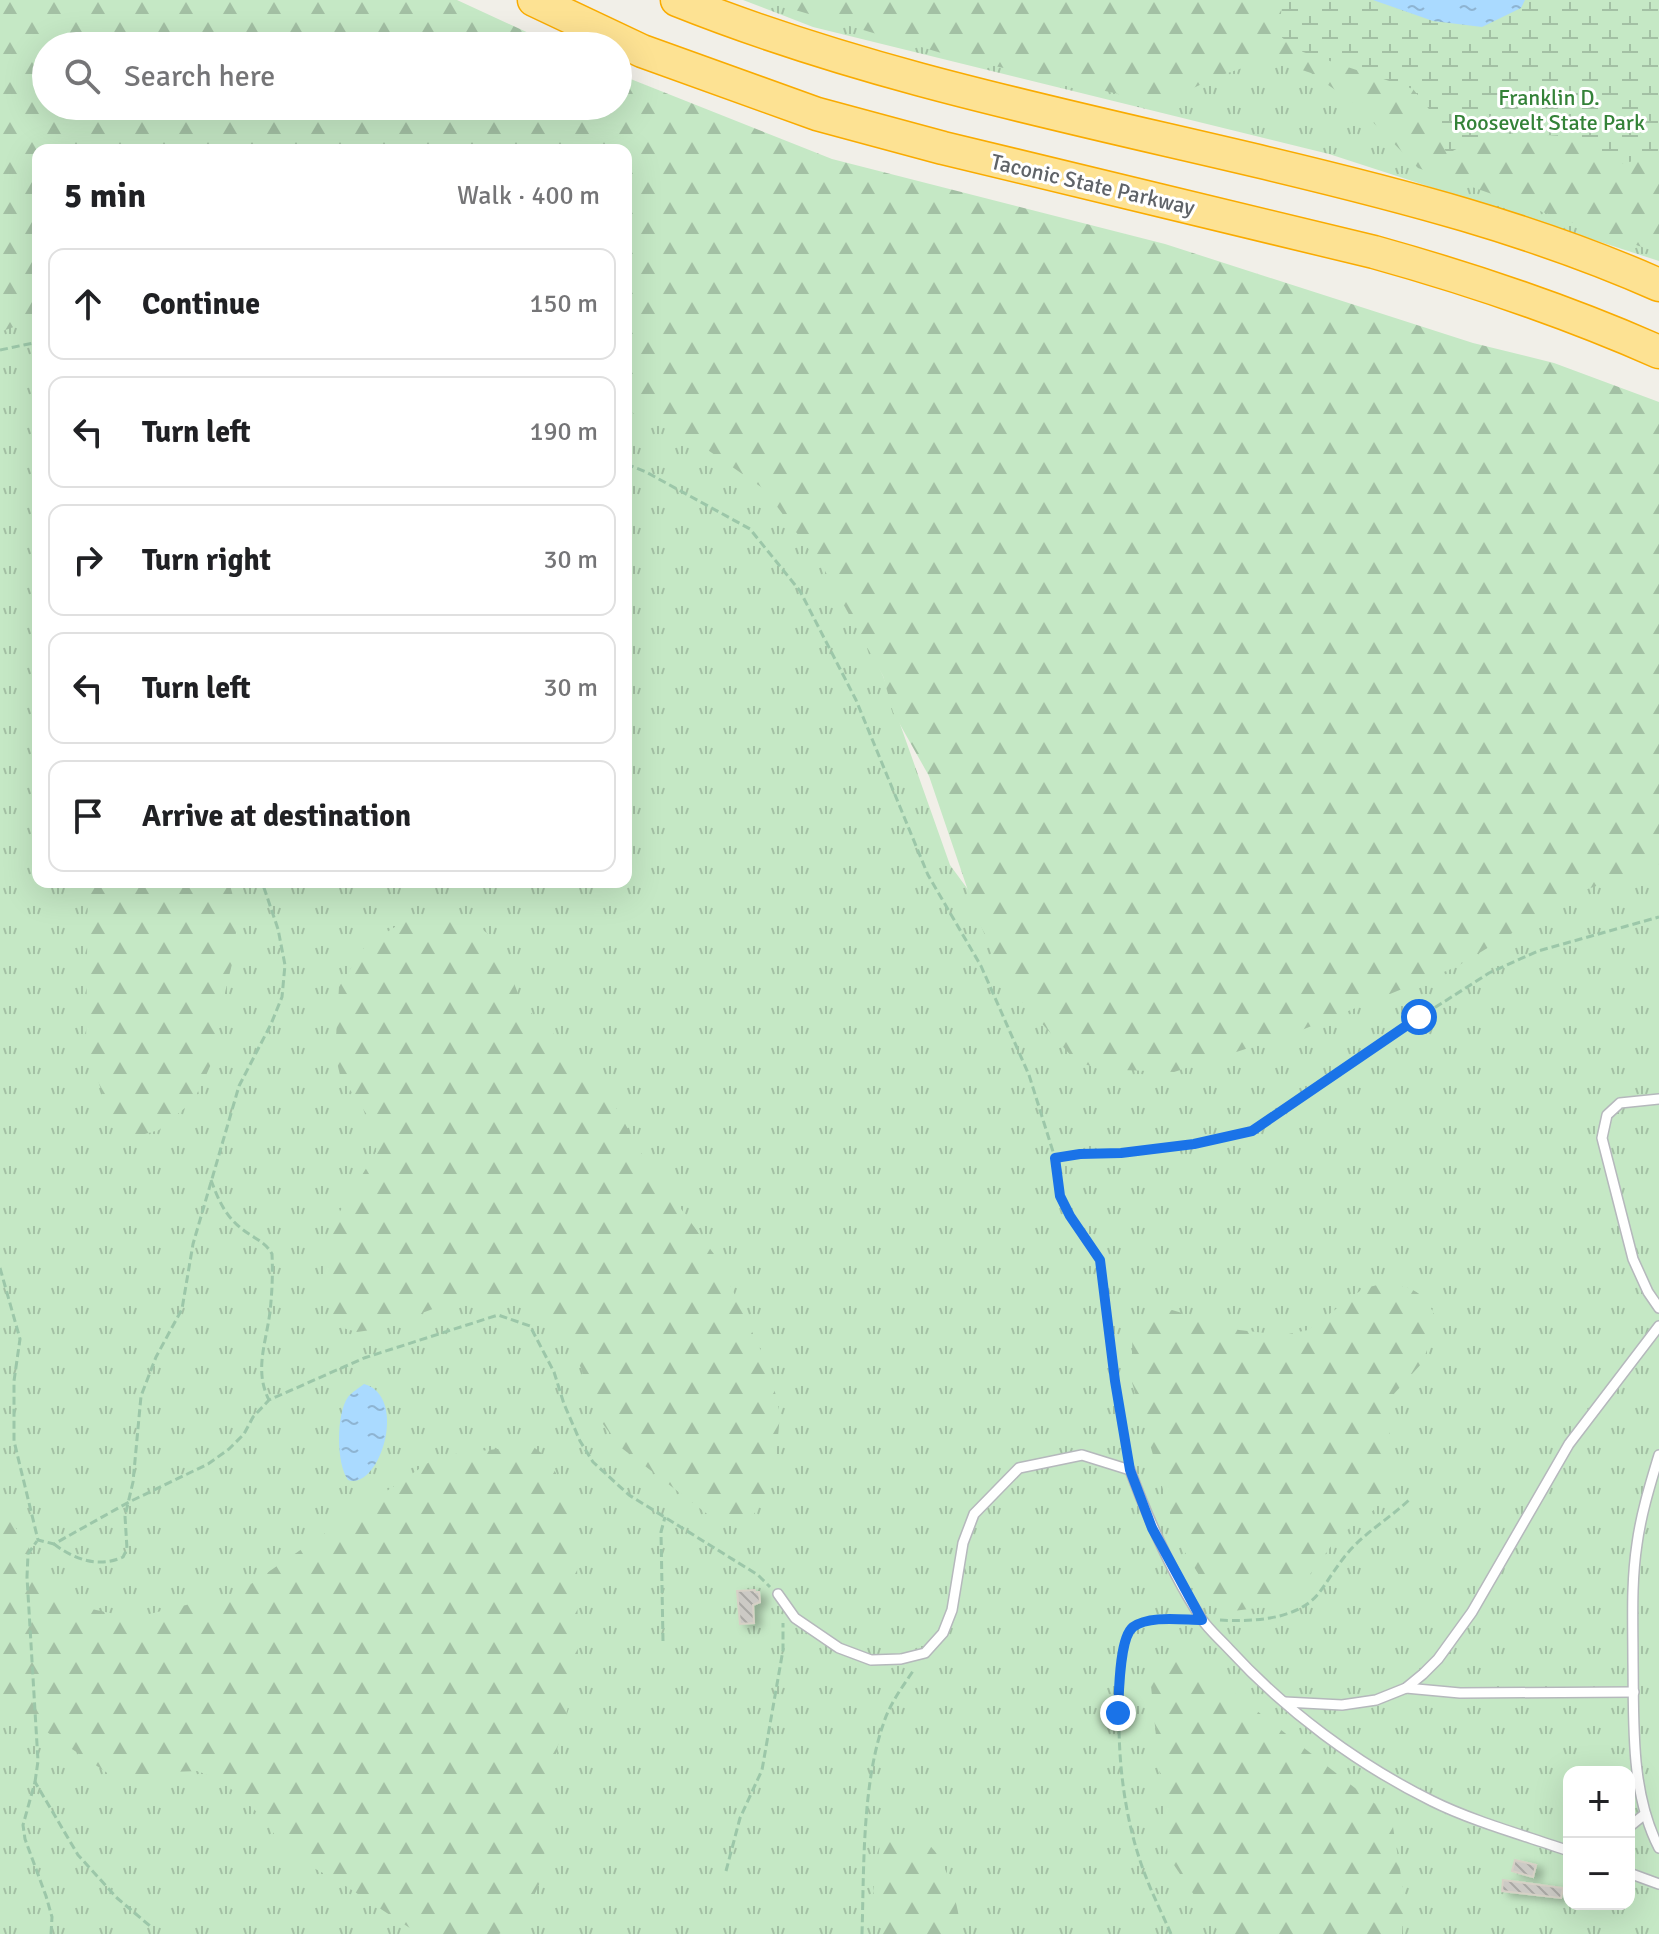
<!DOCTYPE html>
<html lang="en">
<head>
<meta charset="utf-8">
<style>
	:root { --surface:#fff; --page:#f6f6f6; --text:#202124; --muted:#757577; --line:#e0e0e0 }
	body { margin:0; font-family:Signika,sans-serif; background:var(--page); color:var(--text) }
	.controls { position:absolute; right:24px; bottom:24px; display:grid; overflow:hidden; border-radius:16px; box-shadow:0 8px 32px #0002 }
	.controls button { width:72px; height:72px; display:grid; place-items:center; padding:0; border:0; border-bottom:2px solid var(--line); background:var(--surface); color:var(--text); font:40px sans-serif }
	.stop { position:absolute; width:24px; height:24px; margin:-18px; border:6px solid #1a73e8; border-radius:50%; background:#fff }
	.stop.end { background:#1a73e8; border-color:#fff; box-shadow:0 2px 8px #0008 }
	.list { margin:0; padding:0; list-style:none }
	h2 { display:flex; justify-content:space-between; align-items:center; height:104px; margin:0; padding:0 32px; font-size:34px }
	h2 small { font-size:26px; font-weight:400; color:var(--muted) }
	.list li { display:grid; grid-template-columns:52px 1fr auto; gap:24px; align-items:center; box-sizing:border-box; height:112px; margin:0 16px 16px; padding:0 16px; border:2px solid var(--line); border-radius:16px }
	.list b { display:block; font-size:30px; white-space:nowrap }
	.list em { font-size:26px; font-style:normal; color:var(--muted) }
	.icon { flex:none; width:44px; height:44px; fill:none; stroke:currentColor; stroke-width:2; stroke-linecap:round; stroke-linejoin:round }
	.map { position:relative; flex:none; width:1659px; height:1934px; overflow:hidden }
	.search { position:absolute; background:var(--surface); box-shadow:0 8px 32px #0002; left:32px; top:32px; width:600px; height:88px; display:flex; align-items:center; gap:20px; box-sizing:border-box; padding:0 28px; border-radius:44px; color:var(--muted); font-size:30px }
	.panel { position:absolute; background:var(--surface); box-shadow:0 8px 32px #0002; left:32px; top:144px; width:600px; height:744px; border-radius:16px }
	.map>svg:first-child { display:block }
</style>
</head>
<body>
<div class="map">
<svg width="1659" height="1934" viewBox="0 0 1659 1934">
	<defs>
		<pattern id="grass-tufts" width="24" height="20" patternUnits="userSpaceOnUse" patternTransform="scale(2)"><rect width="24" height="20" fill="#c5e8c5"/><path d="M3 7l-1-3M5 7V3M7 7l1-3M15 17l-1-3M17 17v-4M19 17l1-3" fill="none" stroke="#a3c0a4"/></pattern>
		<pattern id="forest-firs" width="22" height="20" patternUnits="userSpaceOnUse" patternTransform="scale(2)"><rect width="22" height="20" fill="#c5e8c5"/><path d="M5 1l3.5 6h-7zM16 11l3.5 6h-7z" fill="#a3c0a4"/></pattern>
		<pattern id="wetland-marsh" width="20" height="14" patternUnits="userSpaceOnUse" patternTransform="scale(2)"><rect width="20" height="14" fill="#c5e8c5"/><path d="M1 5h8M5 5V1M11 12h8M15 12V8" fill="none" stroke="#a3c0a4"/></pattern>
		<pattern id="water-ripples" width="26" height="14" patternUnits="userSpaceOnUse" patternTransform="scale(2)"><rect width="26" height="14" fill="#aadaff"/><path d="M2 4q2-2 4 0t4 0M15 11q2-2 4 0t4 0" fill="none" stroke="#8eb4d2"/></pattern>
		<pattern id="building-back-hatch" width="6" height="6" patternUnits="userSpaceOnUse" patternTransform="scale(2)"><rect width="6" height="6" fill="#cccac5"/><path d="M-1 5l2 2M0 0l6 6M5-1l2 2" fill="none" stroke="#a9a8a4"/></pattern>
		<filter id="shadow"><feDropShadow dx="7" dy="4" stdDeviation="4" flood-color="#0004"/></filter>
	</defs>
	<rect width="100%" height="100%" fill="#f1efe8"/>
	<g fill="url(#grass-tufts)" fill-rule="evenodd">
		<polygon points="743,0 1659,0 1659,261 1329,154 813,27"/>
		<path d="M 38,289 L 38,882 L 626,882 L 626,359 L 767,426 L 883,676 L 950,865 L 1060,1015 L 1659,840 L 1659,1934 L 0,1934 L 0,306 ZM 1569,1772 L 1629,1772 L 1629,1904 L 1569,1904 Z"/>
	</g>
	<g fill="url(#forest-firs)">
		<polygon points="0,0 457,0 557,46 46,46 46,106 618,106 618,74 832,159 1165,244 1473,343 1554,363 1659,402 1659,864 1582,891 1456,967 1292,1034 1174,1072 1098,1069 1075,1060 1007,985 977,917 929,776 893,712 883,676 825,571 764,489 702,446 626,410 626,150 38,150 38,318 0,332"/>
		<polygon points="761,0 1373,0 1433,21 1521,8 1525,0 1659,0 1659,253 1418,168 1354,103 1311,73 1269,59 1216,77 1173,98 1123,95 955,57"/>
		<polygon points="88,882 229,882 238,913 233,960 221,1009 215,1055 204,1080 193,1101 159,1130 138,1136 114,1128 86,1045"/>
		<polygon points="433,914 478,926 498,942 522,1004 576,1055 608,1093 644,1158 719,1261 770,1370 780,1414 776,1460 762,1503 748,1522 724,1527 619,1446 595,1413 581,1368 558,1329 526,1301 506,1295 463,1298 378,1329 357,1332 336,1326 323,1286 323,1264 336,1218 376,1152 378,1131 340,1075 335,1054 339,987 365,946 409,918"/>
		<path d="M 1387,1283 C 1418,1288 1425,1294 1438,1322 L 1422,1363 L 1392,1396 L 1386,1489 L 1375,1509 L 1338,1537 L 1296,1593 L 1275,1606 L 1233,1611 L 1215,1601 L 1178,1541 L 1131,1379 L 1133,1325 L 1172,1310 L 1239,1330 L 1284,1335 L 1308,1330 L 1364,1288 Z"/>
		<polygon points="531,1445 549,1459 570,1502 577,1551 578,1668 554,1761 542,1878 522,1922 499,1934 419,1934 338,1881 291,1856 259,1814 221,1780 197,1771 172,1772 149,1784 125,1785 41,1728 0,1716 0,1484 10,1519 49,1579 66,1595 87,1608 133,1618 239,1592 438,1456"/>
		<polygon points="1165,1657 1188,1657 1378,1806 1393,1827 1404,1894 1402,1934 1220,1934 1168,1856 1150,1676"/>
		<path d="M 903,1834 C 910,1837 922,1839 927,1843 C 949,1861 958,1908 962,1934 L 883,1934 L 873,1891 L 880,1845 Z"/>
	</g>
	<polygon fill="url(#wetland-marsh)" points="1276,0 1373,0 1433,21 1521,8 1525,0 1659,0 1659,162 1651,158 1618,164 1577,137 1518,133 1481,136 1447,154 1437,133 1432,113 1413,89 1303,52 1278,35 1282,6"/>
	<g fill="url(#water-ripples)">
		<polygon points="1373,0 1525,0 1521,8 1482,27 1433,21"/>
		<path d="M 364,1384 C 409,1396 380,1491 348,1480 C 336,1464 336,1414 348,1397 C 352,1392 359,1388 364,1384 Z"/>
	</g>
	<g fill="url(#building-back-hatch)" stroke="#d6d1c6" stroke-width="2" filter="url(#shadow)">
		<polygon points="755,1590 755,1592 759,1592 760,1602 753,1605 754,1623 740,1624 737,1591"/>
		<polygon points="1515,1860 1536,1865 1533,1877 1512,1871"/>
		<polygon points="1503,1880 1563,1888 1561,1898 1502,1891"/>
	</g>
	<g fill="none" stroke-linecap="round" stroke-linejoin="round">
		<defs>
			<g id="lane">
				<polyline points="1659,1099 1620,1103 1607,1115 1602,1138 1633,1259 1648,1292 1659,1308"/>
				<path d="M 1659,1455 C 1650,1485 1641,1514 1637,1544 C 1631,1583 1633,1622 1633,1661 C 1634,1722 1630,1792 1659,1848"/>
				<path d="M 778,1594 L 795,1618 L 839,1648 L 871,1660 L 901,1659 L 925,1653 L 943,1633 L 952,1610 L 963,1543 L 974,1514 L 1019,1468 L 1082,1455 L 1130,1470 C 1149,1521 1171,1572 1201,1618 C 1208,1629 1220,1639 1229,1649 C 1286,1711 1357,1764 1432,1801 C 1472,1821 1526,1836 1569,1851"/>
				<polyline points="1406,1688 1460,1693 1634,1692"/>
				<polyline points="1285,1702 1342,1705 1376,1700 1406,1688 1423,1674 1438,1659 1472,1612 1569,1444 1659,1326"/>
				<polyline points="1629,1827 1645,1814"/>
				<polyline points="1629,1873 1659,1884"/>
			</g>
			<g id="highway">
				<path d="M 534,0 L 642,51 L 817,114 L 943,148 L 1374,252 C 1471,279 1566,311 1659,352"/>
				<path d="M 677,0 C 867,76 1068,116 1266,163 C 1400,195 1533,229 1659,285"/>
			</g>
		</defs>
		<use href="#lane" stroke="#b5b8bc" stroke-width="12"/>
		<use href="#highway" stroke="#f9ab00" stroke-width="35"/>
		<g stroke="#9cc7a9" stroke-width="3" stroke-dasharray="8 4" stroke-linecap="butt">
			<polyline points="0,350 38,342"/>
			<polyline points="626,464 646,472 750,529 800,591 856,700 928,875 981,966 1029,1075 1055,1158 1060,1196 1070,1216 1100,1260 1115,1381 1128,1457"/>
			<polyline points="1055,1158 1080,1154 1121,1153 1194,1144 1252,1131 1353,1060 1489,973 1538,951 1659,917"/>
			<path d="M 211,1180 C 218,1199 225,1216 242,1229 C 253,1238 265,1241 272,1254 C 273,1274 272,1293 270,1312 C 266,1343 254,1371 269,1400"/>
			<polyline points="0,1268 20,1339 14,1381 14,1441 38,1540 54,1544 129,1502 208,1464 229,1449 244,1434 253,1417 269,1400 364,1358 498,1315 530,1326 554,1372 564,1404 580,1441 593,1462 629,1495 758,1575 770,1587"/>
			<path d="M 54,1544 C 75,1560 99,1568 123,1557 L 127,1549 L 125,1516 L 133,1482 L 141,1396 L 156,1357 L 182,1309 L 193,1244 L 239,1086 L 271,1024 L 282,997 L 285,965 L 278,929 L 262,882"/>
			<path d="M 1220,1620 C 1251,1622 1298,1620 1319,1593 C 1330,1578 1339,1562 1352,1548 C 1369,1530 1391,1517 1409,1500"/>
			<polyline points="663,1641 661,1532 665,1517"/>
			<polyline points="35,1782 38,1761 27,1577 28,1554 37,1541"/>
			<polyline points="726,1871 740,1818 762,1770 783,1650 783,1623"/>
			<polyline points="51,1934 52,1917 46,1896 25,1839 23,1825 35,1782 78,1855 117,1898 150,1926"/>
			<path d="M 862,1934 C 864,1870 862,1786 883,1725 C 889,1705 901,1689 913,1671"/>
			<path d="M 1171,1934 C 1163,1915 1153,1896 1146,1877 C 1122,1816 1115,1742 1121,1677 C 1122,1662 1120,1641 1131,1629 C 1142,1617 1170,1620 1185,1620"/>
		</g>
		<use href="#lane" stroke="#fff" stroke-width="9"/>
		<use href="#highway" stroke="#fde293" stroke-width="32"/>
	</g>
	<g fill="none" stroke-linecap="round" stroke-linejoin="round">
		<path stroke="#1a73e8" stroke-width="10" d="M 1118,1713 C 1119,1694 1119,1638 1133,1627 C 1149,1615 1183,1620 1202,1620 L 1152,1528 L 1130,1470 L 1115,1381 L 1100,1260 L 1070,1216 L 1060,1196 L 1055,1158 L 1080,1154 L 1121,1153 L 1194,1144 L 1252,1131 L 1419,1017"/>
	</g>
	<g text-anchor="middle" stroke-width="6" stroke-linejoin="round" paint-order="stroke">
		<g font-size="22" fill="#348238" stroke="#fff">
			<text x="1549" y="105">Franklin D.<tspan x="1549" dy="25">Roosevelt State Park</tspan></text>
		</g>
		<g font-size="22" fill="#5f6368" stroke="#fff">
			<text transform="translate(1093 184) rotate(13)" y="8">Taconic State Parkway</text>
		</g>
	</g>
</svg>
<div class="controls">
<button>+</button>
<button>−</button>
</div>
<div class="stop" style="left:1419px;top:1017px"></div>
<div class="stop end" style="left:1118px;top:1713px"></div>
<div class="search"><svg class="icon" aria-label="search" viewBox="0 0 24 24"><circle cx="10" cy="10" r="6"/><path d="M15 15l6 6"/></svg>Search here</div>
<section class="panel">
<h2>5 min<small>Walk · 400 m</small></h2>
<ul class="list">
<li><svg class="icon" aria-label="ahead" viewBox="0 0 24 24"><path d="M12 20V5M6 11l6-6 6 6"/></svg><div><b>Continue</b></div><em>150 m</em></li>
<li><svg class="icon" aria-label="left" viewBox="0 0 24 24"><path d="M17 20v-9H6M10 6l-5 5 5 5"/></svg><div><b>Turn left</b></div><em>190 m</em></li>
<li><svg class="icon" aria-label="right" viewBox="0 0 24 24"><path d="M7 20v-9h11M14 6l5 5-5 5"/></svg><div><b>Turn right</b></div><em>30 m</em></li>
<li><svg class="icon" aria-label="left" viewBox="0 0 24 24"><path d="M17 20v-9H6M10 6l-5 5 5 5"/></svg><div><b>Turn left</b></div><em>30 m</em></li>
<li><svg class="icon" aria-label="arrive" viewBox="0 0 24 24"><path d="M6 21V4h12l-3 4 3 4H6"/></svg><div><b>Arrive at destination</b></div></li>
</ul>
</section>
</div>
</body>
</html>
